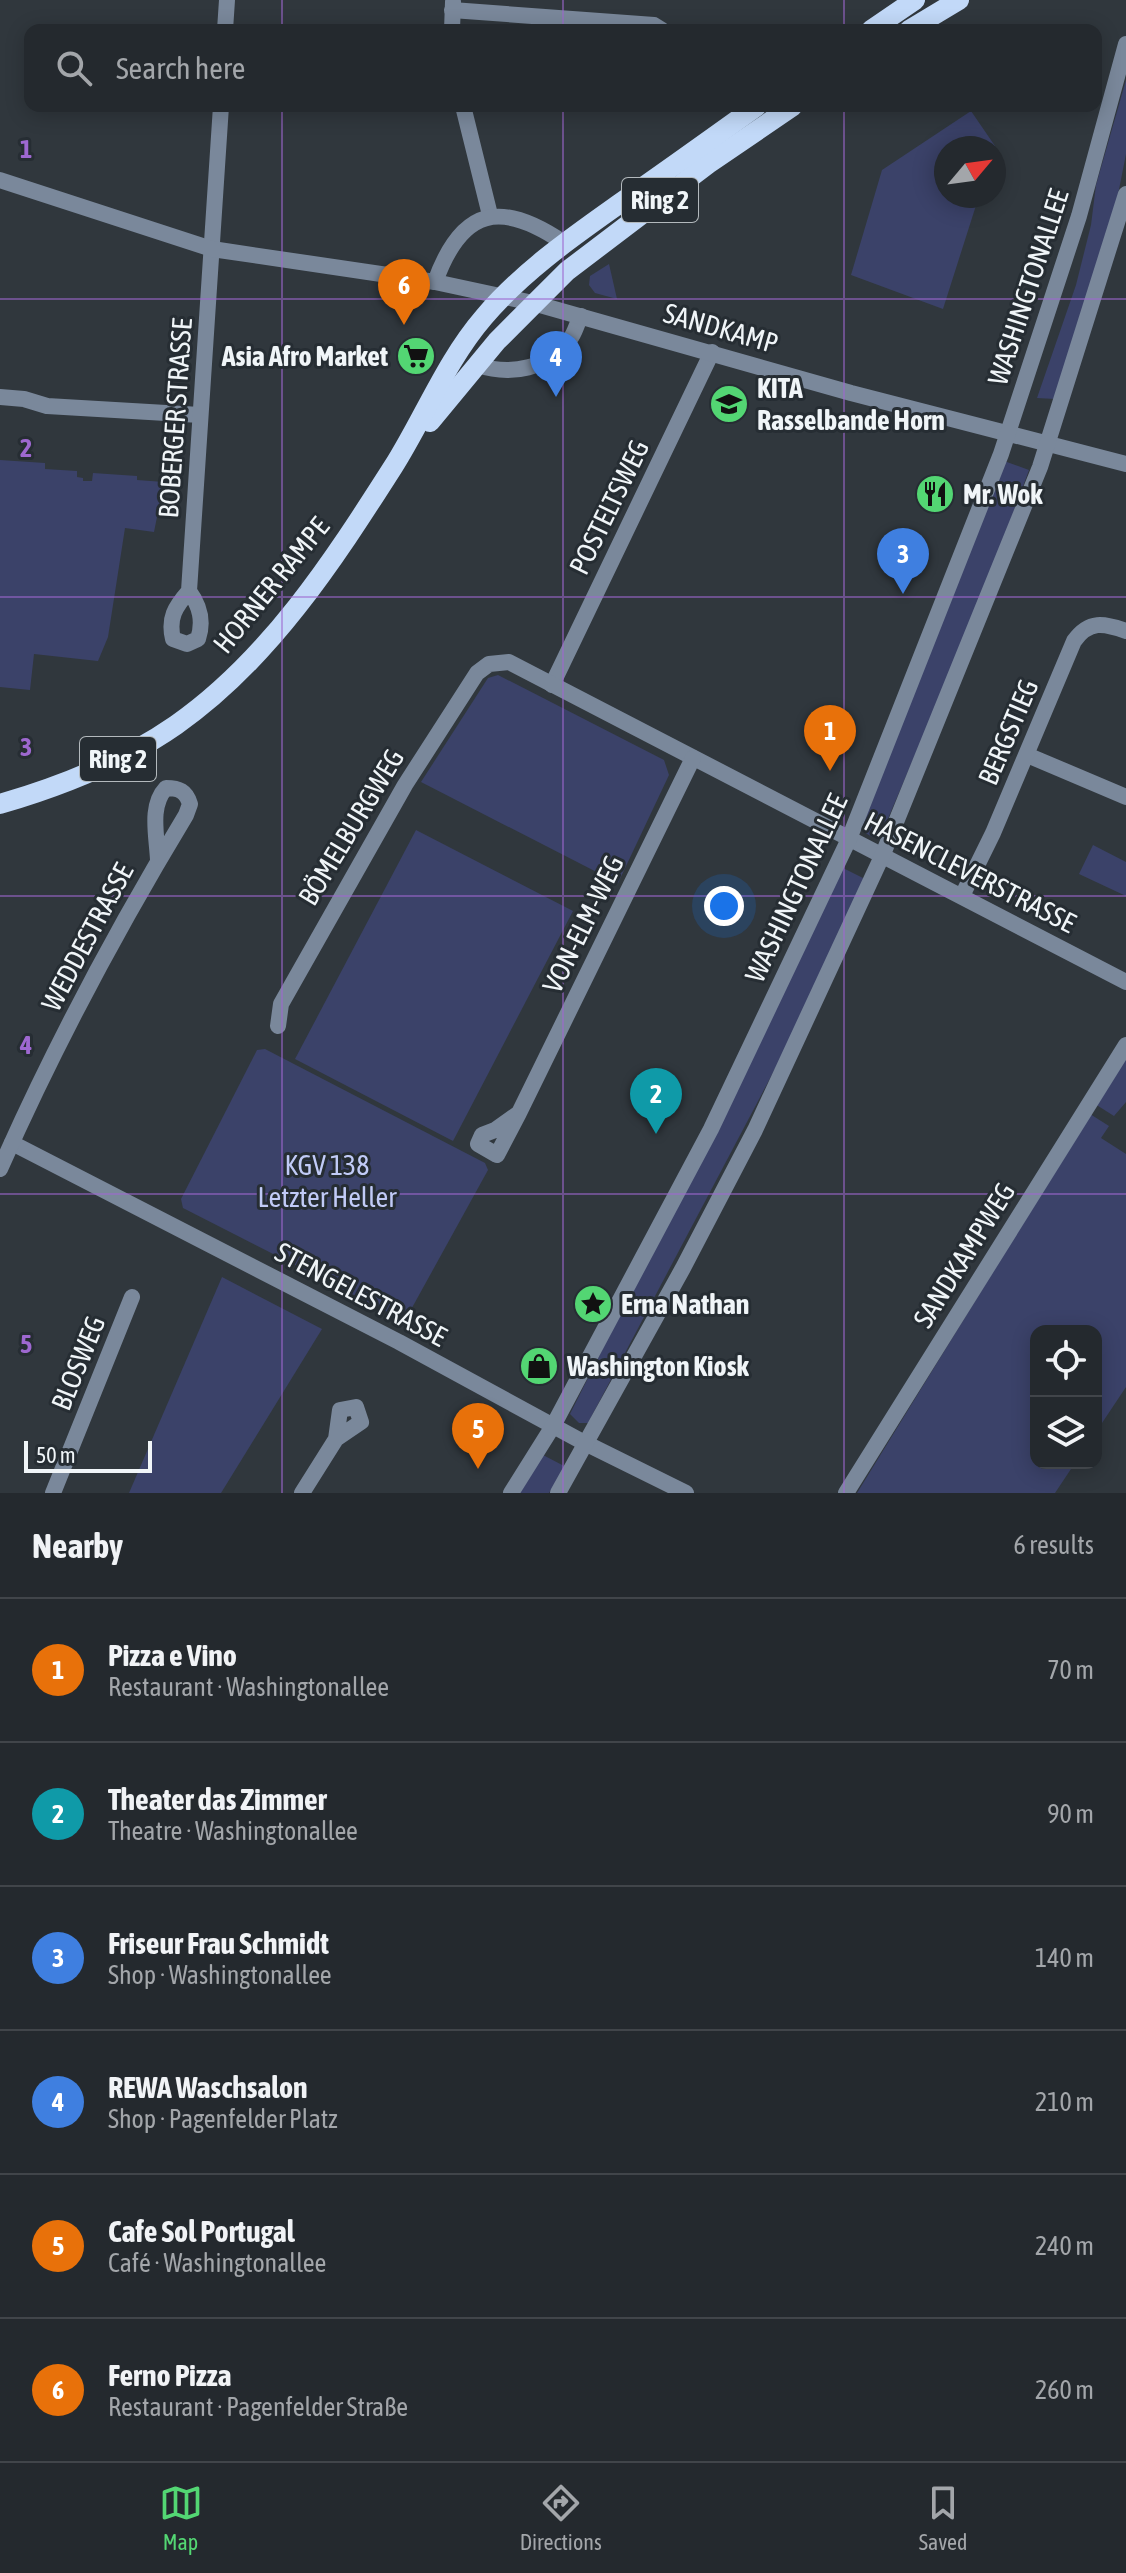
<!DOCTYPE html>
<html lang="en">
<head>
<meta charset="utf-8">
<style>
	:root { --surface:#24292e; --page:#2c3136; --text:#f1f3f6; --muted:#a3a6aa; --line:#41454a; --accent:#53d673 }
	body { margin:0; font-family:"Asap Condensed",sans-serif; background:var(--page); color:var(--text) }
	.controls { position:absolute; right:24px; bottom:24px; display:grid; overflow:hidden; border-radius:16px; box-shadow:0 4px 20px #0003 }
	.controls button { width:72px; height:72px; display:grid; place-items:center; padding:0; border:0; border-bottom:2px solid var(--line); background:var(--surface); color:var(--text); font:40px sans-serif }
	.compass { position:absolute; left:934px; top:136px; width:72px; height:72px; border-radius:50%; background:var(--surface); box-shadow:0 4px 20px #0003; rotate:61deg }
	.scale { position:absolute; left:24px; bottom:20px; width:128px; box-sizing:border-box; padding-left:8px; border:4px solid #f0f5f8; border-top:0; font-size:22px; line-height:28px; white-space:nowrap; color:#f0f5f8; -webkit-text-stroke:6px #262d33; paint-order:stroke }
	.you { position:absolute; left:724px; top:906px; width:28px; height:28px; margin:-20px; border:6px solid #fff; border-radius:50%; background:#1a73e8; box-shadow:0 0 0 12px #1a73e833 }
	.badge { display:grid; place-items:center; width:52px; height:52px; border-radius:50%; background:var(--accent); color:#fff; font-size:26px; font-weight:700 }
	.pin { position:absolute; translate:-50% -66px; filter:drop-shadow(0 2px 4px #0008) }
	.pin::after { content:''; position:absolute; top:42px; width:28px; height:24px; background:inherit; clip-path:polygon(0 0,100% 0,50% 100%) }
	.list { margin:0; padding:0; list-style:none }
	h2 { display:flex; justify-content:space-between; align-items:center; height:104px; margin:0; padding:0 32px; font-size:34px }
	h2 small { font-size:26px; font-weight:400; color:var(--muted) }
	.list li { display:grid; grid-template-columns:52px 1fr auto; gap:24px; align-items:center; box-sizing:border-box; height:144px; padding:0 32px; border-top:2px solid var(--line) }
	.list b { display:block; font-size:30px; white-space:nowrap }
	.list p { margin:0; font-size:26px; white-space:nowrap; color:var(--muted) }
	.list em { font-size:26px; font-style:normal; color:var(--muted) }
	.icon { flex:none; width:44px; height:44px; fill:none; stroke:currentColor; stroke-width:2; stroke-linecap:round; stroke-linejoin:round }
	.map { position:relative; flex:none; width:1126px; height:1493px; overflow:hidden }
	.search { position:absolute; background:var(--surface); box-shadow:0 4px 20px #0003; left:24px; right:24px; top:24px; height:88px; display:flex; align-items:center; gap:20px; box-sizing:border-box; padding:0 28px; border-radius:16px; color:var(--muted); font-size:30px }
	.sheet { height:968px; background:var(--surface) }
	nav { display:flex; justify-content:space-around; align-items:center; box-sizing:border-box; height:112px; border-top:2px solid var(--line); background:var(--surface); font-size:22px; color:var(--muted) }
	nav a { display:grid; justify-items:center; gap:4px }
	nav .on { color:var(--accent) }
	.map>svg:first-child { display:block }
</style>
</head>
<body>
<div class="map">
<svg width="1126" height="1493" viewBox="0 0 1126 1493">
	<rect width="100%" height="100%" fill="#30373d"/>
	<g fill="#3b4269">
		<polygon points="1126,80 1126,154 1113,220 1055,399 1037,398 1076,285 1091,225 1096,185"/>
		<polygon points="971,111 995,146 994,148 946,148 946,196 979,196 943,309 851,275 882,170"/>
		<polygon points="609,264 617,299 595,293 589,285 590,276"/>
		<polygon points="0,460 45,463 45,469 77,471 77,477 83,478 83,481 92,481 93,473 137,476 137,480 164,482 154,532 125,528 108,637 98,661 34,654 30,690 0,687"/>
		<polygon points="1004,461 1029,470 981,600 881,835 872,837 864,832 862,825"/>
		<polygon points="498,675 664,760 669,775 618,883 421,782 488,678"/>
		<polygon points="416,830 573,911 453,1141 295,1059"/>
		<polygon points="1093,845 1126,862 1126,896 1079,874"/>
		<polygon points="843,868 865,879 814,995 588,1423 579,1423 570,1414"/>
		<polygon points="265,1049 485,1163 488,1170 408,1315 401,1319 183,1208 181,1199 257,1050"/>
		<polygon points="1126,1055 1126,1102 1114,1116 1095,1104"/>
		<polygon points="1090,1114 1109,1126 1101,1138 1126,1154 1126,1387 1096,1432 1096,1331 1036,1331 1036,1463 1075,1463 1055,1493 857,1493"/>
		<polygon points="222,1277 322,1329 221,1493 129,1493"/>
		<polygon points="543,1455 566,1467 549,1493 520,1493"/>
	</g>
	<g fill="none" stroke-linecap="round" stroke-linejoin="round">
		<g stroke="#7a889b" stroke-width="16">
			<polyline points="452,10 654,25 662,30"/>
			<polyline points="225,30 227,0"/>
			<polyline points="452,30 453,2"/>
			<polyline points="463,106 490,215"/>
			<path d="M 435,282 C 462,207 501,200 564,243"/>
			<path d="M 478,365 C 510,376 549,369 570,339 C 575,333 577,323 581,316"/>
			<polyline points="0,397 24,399 47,406 200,415"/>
			<path d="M 189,591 C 200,606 204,621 198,639 L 187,644 L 173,639 C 168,618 175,607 189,591 L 221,106"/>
			<polyline points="552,685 712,352"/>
			<polyline points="1027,755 1126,797"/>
			<path d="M 962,896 L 993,833 L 1074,641 C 1089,620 1104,623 1126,631"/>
			<polyline points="278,1026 281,1004 405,785 477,673 489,664 509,662 1126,982"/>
			<polyline points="519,1113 497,1155 478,1144 482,1135 495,1130 519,1113 693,758"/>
			<polyline points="12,1143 399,1342 581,1441 686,1493"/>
			<path d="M 0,1169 C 54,1047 117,929 186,815 L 190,804 C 186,791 179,788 166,788 C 149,806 157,836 158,860"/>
			<polyline points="53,1493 132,1297"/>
			<polyline points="302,1493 336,1439 361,1422 356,1407 340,1410 336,1439"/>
			<polyline points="846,1493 1126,1045"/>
		</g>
		<g stroke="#7a889b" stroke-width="16">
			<polyline points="0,180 212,249 435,282 533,303 851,393 1126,464"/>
			<polyline points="511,1493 553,1426 711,1129 849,839 1001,454 1079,216 1126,44"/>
			<polyline points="558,1493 683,1268 755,1130 883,854 1040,467 1126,194"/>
		</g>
		<g stroke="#c2d9f8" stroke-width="20">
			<polyline points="871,30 915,0"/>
			<polyline points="909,30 959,0"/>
			<polyline points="430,422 497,341 567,271 708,164 793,106"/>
			<path d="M 0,804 C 62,786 123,762 176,725 C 269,660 333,561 393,467 C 424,418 446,361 484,317 C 522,272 571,238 619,204 C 665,172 711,139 757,106"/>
		</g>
	</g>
	<path fill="none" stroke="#9e68d0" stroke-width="2" stroke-opacity="0.55" d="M 282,0 L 282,30M 563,0 L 563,30M 844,0 L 844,30M 282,106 L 282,1493M 563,106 L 563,1493M 844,106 L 844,1493M 0,299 L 1126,299M 0,597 L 1126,597M 0,896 L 1126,896M 0,1194 L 1126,1194"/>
	<defs>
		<symbol id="supermarket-disc" viewBox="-11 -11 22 22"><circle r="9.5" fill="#53d673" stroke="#262d33"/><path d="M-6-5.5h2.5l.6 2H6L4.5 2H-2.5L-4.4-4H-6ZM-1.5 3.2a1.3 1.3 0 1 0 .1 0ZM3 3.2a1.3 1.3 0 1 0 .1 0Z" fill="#111"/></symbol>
		<symbol id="school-disc" viewBox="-11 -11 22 22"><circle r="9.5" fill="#53d673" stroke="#262d33"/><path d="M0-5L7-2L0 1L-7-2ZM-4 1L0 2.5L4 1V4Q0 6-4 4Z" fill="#111"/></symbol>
		<symbol id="restaurant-disc" viewBox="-11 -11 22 22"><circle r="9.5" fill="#53d673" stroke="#262d33"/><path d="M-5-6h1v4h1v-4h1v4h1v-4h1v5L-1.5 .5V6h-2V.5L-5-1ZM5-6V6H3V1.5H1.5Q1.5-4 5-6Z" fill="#111"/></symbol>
		<symbol id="sight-disc" viewBox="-11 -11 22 22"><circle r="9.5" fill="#53d673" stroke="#262d33"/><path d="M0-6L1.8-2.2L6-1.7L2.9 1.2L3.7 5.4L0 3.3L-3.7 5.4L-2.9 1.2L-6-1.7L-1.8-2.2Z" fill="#111"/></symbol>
		<symbol id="shop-disc" viewBox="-11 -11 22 22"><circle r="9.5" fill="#53d673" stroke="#262d33"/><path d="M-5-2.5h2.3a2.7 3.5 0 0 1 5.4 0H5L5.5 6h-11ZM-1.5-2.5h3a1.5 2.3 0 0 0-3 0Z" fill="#111"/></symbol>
	</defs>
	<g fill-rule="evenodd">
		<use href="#supermarket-disc" x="394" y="334" width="44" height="44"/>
		<use href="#school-disc" x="707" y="382" width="44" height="44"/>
		<use href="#restaurant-disc" x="913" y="472" width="44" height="44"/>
		<use href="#sight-disc" x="571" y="1282" width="44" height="44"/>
		<use href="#shop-disc" x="517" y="1344" width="44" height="44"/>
	</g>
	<g text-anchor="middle" stroke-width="6" stroke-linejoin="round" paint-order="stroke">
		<g fill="#262d33" stroke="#b3b9bd" stroke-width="2">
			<rect x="622" y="178" width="76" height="44" rx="6"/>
			<rect x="80" y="737" width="76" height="44" rx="6"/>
		</g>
		<g font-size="26" font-weight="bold" fill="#f0f5f8">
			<text x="660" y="209">Ring 2</text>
			<text x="118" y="768">Ring 2</text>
		</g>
		<g font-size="28" fill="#f0f5f8" stroke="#262d33">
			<text transform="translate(1028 287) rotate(-72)" y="10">WASHINGTONALLEE</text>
			<text transform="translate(721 328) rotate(16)" y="10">SANDKAMP</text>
			<text transform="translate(175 418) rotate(-86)" y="10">BOBERGER STRASSE</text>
			<text transform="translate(609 507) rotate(-64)" y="10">POSTELTSWEG</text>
			<text transform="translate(271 585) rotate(-51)" y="10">HORNER RAMPE</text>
			<text transform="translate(1008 732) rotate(-67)" y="10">BERGSTIEG</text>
			<text transform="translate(351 827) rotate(-59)" y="10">BÖMELBURGWEG</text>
			<text transform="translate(970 872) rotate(27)" y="10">HASENCLEVERSTRASSE</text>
			<text transform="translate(796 888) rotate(-65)" y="10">WASHINGTONALLEE</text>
			<text transform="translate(583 924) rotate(-64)" y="10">VON-ELM-WEG</text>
			<text transform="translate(87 937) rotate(-62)" y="10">WEDDESTRASSE</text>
			<text transform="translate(964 1255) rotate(-58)" y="10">SANDKAMPWEG</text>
			<text transform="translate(361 1294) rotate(28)" y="10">STENGELESTRASSE</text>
			<text transform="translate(78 1363) rotate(-68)" y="10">BLOSWEG</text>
		</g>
		<g font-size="28" font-weight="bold" fill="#f0f5f8" stroke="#262d33" text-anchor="start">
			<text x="388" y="366" text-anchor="end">Asia Afro Market</text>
			<text x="757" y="398">KITA<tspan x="757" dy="32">Rasselbande Horn</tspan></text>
			<text x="963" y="504">Mr. Wok</text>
			<text x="621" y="1314">Erna Nathan</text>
			<text x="567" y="1376">Washington Kiosk</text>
		</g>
		<g font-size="28" fill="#c1cbf7" stroke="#262d33">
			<text x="327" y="1175">KGV 138<tspan x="327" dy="32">Letzter Heller</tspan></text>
		</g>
	</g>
	<g font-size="26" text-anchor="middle" font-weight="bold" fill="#9e68d0" stroke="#262d33" stroke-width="6" stroke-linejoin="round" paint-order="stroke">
		<text x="26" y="158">1</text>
		<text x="26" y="457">2</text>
		<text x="26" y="756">3</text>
		<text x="26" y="1054">4</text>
		<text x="26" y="1353">5</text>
	</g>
</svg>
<div class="controls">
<button><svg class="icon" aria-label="locate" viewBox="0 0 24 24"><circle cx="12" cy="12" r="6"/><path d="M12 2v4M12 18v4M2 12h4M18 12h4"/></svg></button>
<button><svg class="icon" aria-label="layers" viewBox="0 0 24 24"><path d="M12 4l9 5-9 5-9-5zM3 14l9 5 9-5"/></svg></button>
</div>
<svg class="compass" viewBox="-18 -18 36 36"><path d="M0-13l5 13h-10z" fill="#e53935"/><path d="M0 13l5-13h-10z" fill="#a3a6aa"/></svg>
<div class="scale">50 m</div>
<div class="you"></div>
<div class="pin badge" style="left:830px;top:771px;background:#e8710a">1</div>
<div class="pin badge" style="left:656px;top:1134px;background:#0f9aa8">2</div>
<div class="pin badge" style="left:903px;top:594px;background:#3f7fe0">3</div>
<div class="pin badge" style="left:556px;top:397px;background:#3f7fe0">4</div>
<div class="pin badge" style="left:478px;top:1469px;background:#e8710a">5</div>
<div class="pin badge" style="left:404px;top:325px;background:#e8710a">6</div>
<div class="search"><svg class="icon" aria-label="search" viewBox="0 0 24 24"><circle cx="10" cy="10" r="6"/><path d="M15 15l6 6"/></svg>Search here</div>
</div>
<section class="sheet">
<h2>Nearby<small>6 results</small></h2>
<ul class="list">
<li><span class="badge" style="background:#e8710a">1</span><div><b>Pizza e Vino</b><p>Restaurant · Washingtonallee</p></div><em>70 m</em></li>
<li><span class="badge" style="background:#0f9aa8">2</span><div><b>Theater das Zimmer</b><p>Theatre · Washingtonallee</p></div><em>90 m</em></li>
<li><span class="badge" style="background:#3f7fe0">3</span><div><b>Friseur Frau Schmidt</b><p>Shop · Washingtonallee</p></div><em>140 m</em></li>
<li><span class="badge" style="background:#3f7fe0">4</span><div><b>REWA Waschsalon</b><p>Shop · Pagenfelder Platz</p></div><em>210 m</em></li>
<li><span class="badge" style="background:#e8710a">5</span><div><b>Cafe Sol Portugal</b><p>Café · Washingtonallee</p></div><em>240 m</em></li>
<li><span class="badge" style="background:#e8710a">6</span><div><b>Ferno Pizza</b><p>Restaurant · Pagenfelder Straße</p></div><em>260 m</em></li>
</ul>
</section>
<nav>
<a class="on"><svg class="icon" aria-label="map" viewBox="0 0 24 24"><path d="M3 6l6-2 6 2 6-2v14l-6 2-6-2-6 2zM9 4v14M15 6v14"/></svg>Map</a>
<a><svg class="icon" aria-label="directions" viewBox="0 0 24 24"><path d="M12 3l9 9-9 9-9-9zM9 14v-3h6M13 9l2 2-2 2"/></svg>Directions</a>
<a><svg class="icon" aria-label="saved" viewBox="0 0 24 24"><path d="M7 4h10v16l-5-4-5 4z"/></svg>Saved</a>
</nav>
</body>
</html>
